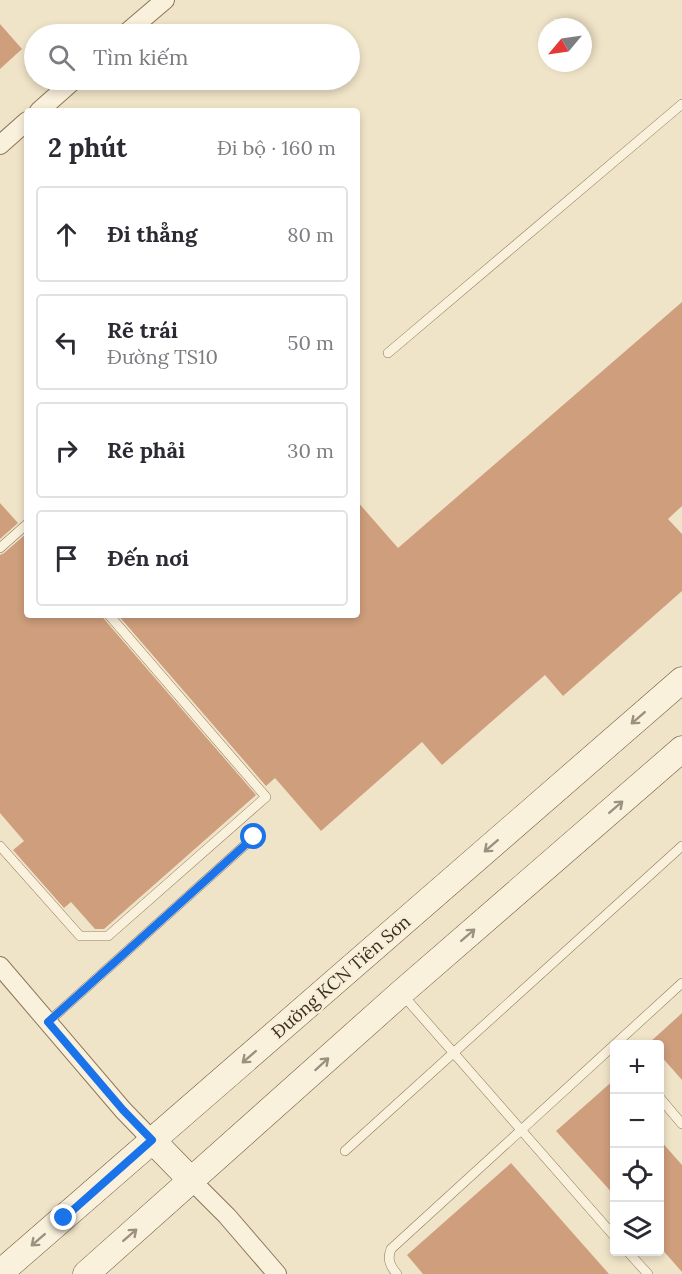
<!DOCTYPE html>
<html lang="vi">
<head>
<meta charset="utf-8">
<style>
	:root { --surface:#fff; --page:#f7f7f7; --text:#2b2b33; --muted:#7c7c81; --line:#e1e1e2 }
	body { margin:0; font-family:Lora,serif; background:var(--page); color:var(--text) }
	.controls { position:absolute; right:18px; bottom:18px; display:grid; overflow:hidden; border-radius:6px; box-shadow:0 3px 9px #0003 }
	.controls button { width:54px; height:54px; display:grid; place-items:center; padding:0; border:0; border-bottom:2px solid var(--line); background:var(--surface); color:var(--text); font:30px sans-serif }
	.compass { position:absolute; left:538px; top:18px; width:54px; height:54px; border-radius:50%; background:var(--surface); box-shadow:0 3px 9px #0003; rotate:241deg }
	.stop { position:absolute; width:18px; height:18px; margin:-14px; border:4px solid #1a73e8; border-radius:50%; background:#fff }
	.stop.end { background:#1a73e8; border-color:#fff; box-shadow:0 2px 6px #0008 }
	.list { margin:0; padding:0; list-style:none }
	h2 { display:flex; justify-content:space-between; align-items:center; height:78px; margin:0; padding:0 24px; font-size:26px }
	h2 small { font-size:20px; font-weight:400; color:var(--muted) }
	.list li { display:grid; grid-template-columns:39px 1fr auto; gap:18px; align-items:center; box-sizing:border-box; height:96px; margin:0 12px 12px; padding:0 12px; border:2px solid var(--line); border-radius:6px }
	.list b { display:block; font-size:22px; white-space:nowrap }
	.list p { margin:0; font-size:20px; white-space:nowrap; color:var(--muted) }
	.list em { font-size:20px; font-style:normal; color:var(--muted) }
	.icon { flex:none; width:33px; height:33px; fill:none; stroke:currentColor; stroke-width:2; stroke-linecap:round; stroke-linejoin:round }
	.map { position:relative; flex:none; width:682px; height:1274px; overflow:hidden }
	.search { position:absolute; background:var(--surface); box-shadow:0 3px 9px #0003; left:24px; top:24px; width:336px; height:66px; display:flex; align-items:center; gap:15px; box-sizing:border-box; padding:0 21px; border-radius:33px; color:var(--muted); font-size:22px }
	.panel { position:absolute; background:var(--surface); box-shadow:0 3px 9px #0003; left:24px; top:108px; width:336px; height:510px; border-radius:6px }
	.map>svg:first-child { display:block }
</style>
</head>
<body>
<div class="map">
<svg width="682" height="1274" viewBox="0 0 682 1274">
	<rect width="100%" height="100%" fill="#f0e4c8"/>
	<g fill="#cf9f7d">
		<polygon points="0,24 22,49 0,69"/>
		<polygon points="682,302 682,506 668,519 682,534 682,591 563,696 545,675 442,765 422,742 321,831 275,778 266,786 118,615 357,615 357,501 398,548"/>
		<polygon points="0,503 18,523 0,539"/>
		<polygon points="27,533 27,615 102,615 104,619 256,795 104,929 95,929 71,902 64,908 13,850 24,841 0,813 0,555 4,553"/>
		<polygon points="682,1013 682,1080 660,1055 660,1044 651,1044 649,1043"/>
		<polygon points="615,1079 615,1196 556,1131"/>
		<polygon points="660,1140 682,1165 682,1272 660,1247"/>
		<polygon points="511,1163 609,1274 423,1274 407,1255"/>
	</g>
	<g fill="none" stroke-linecap="round" stroke-linejoin="round">
		<defs>
			<g id="service">
				<polyline points="388,353 682,104"/>
				<polyline points="0,548 27,524"/>
				<polyline points="0,846 80,936 108,936 266,797 109,615"/>
				<polyline points="402,994 614,1236"/>
				<polyline points="48,1022 254,837"/>
				<polyline points="660,1098 682,1124"/>
				<polyline points="345,1151 682,846"/>
				<polyline points="628,1252 648,1274"/>
				<path d="M 397,1274 C 390,1266 387,1259 391,1249 L 682,983"/>
			</g>
			<g id="minor">
				<polyline points="125,34 165,0"/>
				<polyline points="39,111 74,80"/>
				<polyline points="0,145 27,121"/>
				<polyline points="0,966 123,1110 152,1140"/>
				<polyline points="192,1181 227,1216 277,1274"/>
			</g>
			<g id="secondary">
				<polyline points="152,1140 192,1181"/>
				<polyline points="0,1273 682,680"/>
				<polyline points="86,1274 401,993 682,749"/>
			</g>
		</defs>
		<use href="#service" stroke="#8d765c" stroke-width="10"/>
		<use href="#minor" stroke="#8d765c" stroke-width="20"/>
		<use href="#secondary" stroke="#6f573f" stroke-width="27"/>
		<use href="#service" stroke="#faf1dc" stroke-width="9"/>
		<use href="#minor" stroke="#faf1dc" stroke-width="18"/>
		<use href="#secondary" stroke="#faf1dc" stroke-width="26"/>
	</g>
	<defs><path id="oneway-shaft" d="M-6 0H5M1.5-3L5.5 0L1.5 3" fill="none" stroke-width="1.6" stroke-linecap="round" stroke-linejoin="round" transform="scale(1.5)"/></defs>
	<g stroke="#9c907e">
		<use href="#oneway-shaft" transform="translate(638 718) rotate(139)"/>
		<use href="#oneway-shaft" transform="translate(616 807) rotate(-41)"/>
		<use href="#oneway-shaft" transform="translate(491 846) rotate(139)"/>
		<use href="#oneway-shaft" transform="translate(468 935) rotate(-41)"/>
		<use href="#oneway-shaft" transform="translate(249 1057) rotate(139)"/>
		<use href="#oneway-shaft" transform="translate(322 1064) rotate(-42)"/>
		<use href="#oneway-shaft" transform="translate(130 1235) rotate(-41)"/>
		<use href="#oneway-shaft" transform="translate(38 1240) rotate(139)"/>
	</g>
	<g fill="none" stroke-linecap="round" stroke-linejoin="round">
		<polyline stroke="#1a73e8" stroke-width="8" points="64,1218 152,1140 123,1110 48,1022 254,837"/>
	</g>
	<g text-anchor="middle" stroke-width="5" stroke-linejoin="round" paint-order="stroke">
		<g font-size="18" fill="#3d2e20" stroke="#f7eed8">
			<text transform="translate(341 977) rotate(-41)" y="6">Đường KCN Tiên Sơn</text>
		</g>
	</g>
</svg>
<div class="controls">
<button>+</button>
<button>−</button>
<button><svg class="icon" aria-label="locate" viewBox="0 0 24 24"><circle cx="12" cy="12" r="6"/><path d="M12 2v4M12 18v4M2 12h4M18 12h4"/></svg></button>
<button><svg class="icon" aria-label="layers" viewBox="0 0 24 24"><path d="M12 4l9 5-9 5-9-5zM3 14l9 5 9-5"/></svg></button>
</div>
<svg class="compass" viewBox="-18 -18 36 36"><path d="M0-13l5 13h-10z" fill="#e53935"/><path d="M0 13l5-13h-10z" fill="#7c7c81"/></svg>
<div class="stop" style="left:254px;top:837px"></div>
<div class="stop end" style="left:64px;top:1218px"></div>
<div class="search"><svg class="icon" aria-label="search" viewBox="0 0 24 24"><circle cx="10" cy="10" r="6"/><path d="M15 15l6 6"/></svg>Tìm kiếm</div>
<section class="panel">
<h2>2 phút<small>Đi bộ · 160 m</small></h2>
<ul class="list">
<li><svg class="icon" aria-label="ahead" viewBox="0 0 24 24"><path d="M12 20V5M6 11l6-6 6 6"/></svg><div><b>Đi thẳng</b></div><em>80 m</em></li>
<li><svg class="icon" aria-label="left" viewBox="0 0 24 24"><path d="M17 20v-9H6M10 6l-5 5 5 5"/></svg><div><b>Rẽ trái</b><p>Đường TS10</p></div><em>50 m</em></li>
<li><svg class="icon" aria-label="right" viewBox="0 0 24 24"><path d="M7 20v-9h11M14 6l5 5-5 5"/></svg><div><b>Rẽ phải</b></div><em>30 m</em></li>
<li><svg class="icon" aria-label="arrive" viewBox="0 0 24 24"><path d="M6 21V4h12l-3 4 3 4H6"/></svg><div><b>Đến nơi</b></div></li>
</ul>
</section>
</div>
</body>
</html>
